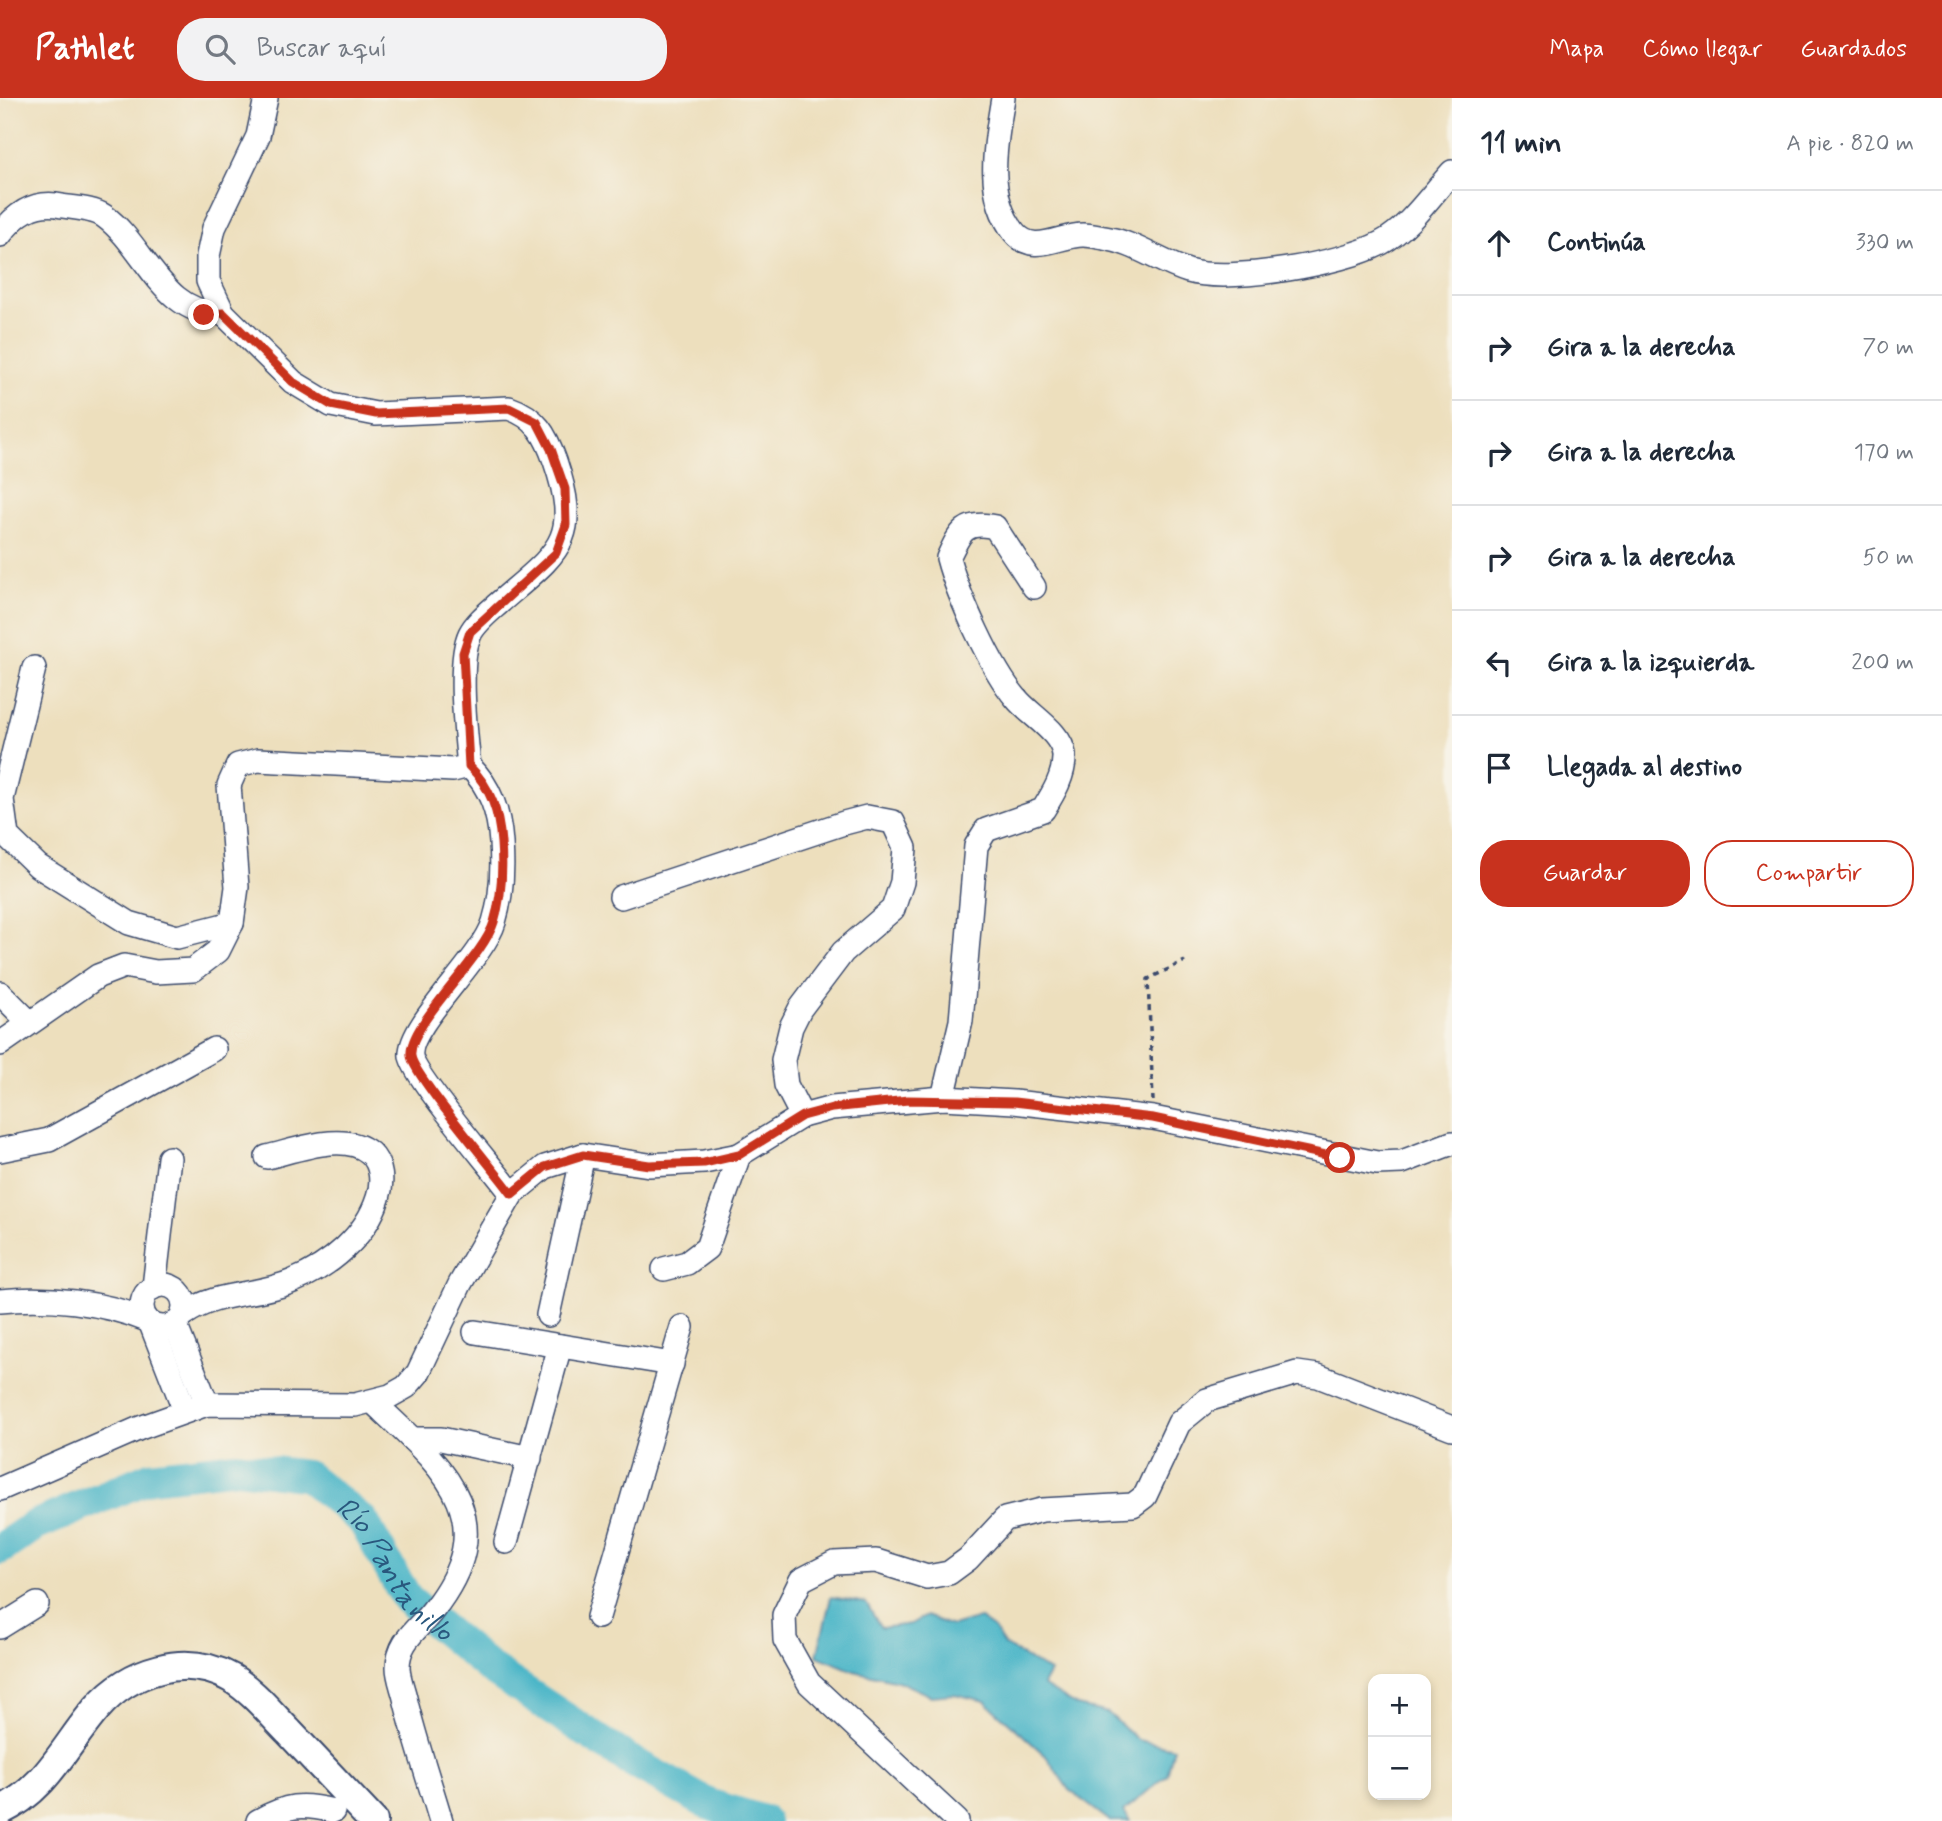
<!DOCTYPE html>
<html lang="es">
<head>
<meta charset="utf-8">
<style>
	:root { --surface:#fff; --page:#f2f2f3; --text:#1f2937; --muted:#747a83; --line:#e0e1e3; --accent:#c8321e }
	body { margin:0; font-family:Mynerve,sans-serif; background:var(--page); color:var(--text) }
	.controls { position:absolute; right:21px; bottom:21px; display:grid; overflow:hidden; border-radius:14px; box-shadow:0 4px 10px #0003 }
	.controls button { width:63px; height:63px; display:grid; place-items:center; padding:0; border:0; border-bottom:2px solid var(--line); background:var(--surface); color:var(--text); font:35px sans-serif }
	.stop { position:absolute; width:21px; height:21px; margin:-16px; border:5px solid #c8321e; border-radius:50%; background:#fff }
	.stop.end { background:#c8321e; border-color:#fff; box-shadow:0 2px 7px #0008 }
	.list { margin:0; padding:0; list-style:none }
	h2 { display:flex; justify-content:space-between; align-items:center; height:91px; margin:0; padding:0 28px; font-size:30px }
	h2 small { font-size:23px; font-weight:400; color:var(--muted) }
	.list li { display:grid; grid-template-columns:46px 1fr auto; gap:21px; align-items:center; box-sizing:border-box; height:105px; padding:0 28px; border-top:2px solid var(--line) }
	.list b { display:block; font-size:26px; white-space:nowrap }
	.list em { font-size:23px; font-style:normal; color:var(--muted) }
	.actions { display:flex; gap:14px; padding:21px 28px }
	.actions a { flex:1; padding:16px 0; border:2px solid var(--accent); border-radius:28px; text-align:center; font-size:24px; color:var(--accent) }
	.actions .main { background:var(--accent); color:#fff }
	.icon { flex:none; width:38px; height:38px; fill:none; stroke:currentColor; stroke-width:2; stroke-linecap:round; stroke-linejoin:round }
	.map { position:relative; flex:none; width:1452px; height:1723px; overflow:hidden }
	header { display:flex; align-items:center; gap:42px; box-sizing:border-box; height:98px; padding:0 35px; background:var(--accent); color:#fff }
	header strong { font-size:33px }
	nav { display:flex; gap:38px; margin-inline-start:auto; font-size:24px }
	.search { width:490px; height:63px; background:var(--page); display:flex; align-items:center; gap:18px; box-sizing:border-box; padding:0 24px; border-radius:28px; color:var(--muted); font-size:26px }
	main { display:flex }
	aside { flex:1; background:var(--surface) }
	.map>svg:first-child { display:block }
</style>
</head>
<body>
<header>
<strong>Pathlet</strong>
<div class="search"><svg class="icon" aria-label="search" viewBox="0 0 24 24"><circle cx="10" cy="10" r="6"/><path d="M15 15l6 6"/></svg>Buscar aquí</div>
<nav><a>Mapa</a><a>Cómo llegar</a><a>Guardados</a></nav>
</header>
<main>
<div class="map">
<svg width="1452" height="1723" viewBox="0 0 1452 1723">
	<rect width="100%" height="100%" fill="#f7f3e8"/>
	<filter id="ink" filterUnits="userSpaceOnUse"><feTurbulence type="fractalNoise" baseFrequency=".0143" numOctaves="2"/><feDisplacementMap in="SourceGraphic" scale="14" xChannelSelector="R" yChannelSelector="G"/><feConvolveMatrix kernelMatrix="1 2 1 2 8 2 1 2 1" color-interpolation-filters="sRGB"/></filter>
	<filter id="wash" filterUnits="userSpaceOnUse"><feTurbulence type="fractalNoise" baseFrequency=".00686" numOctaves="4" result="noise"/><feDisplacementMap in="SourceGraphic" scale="28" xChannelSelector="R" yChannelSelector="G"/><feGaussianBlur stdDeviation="1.57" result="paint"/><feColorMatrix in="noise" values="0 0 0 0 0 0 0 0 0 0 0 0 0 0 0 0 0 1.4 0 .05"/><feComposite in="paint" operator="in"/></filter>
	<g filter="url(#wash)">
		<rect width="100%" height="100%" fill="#eddfbd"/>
		<polygon fill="#4bb6c8" stroke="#337293" stroke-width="2" points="831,1499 866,1505 881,1530 910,1526 926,1518 952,1528 979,1520 993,1530 1004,1547 1050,1574 1043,1587 1077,1608 1108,1615 1138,1642 1174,1650 1167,1677 1124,1713 1130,1723 1110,1723 1069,1692 1046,1658 985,1603 954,1596 931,1598 898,1583 854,1573 817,1558"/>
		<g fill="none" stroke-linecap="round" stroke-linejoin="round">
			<path stroke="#4bb6c8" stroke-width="32" id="s1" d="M 0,1451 L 34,1428 L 150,1379 L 237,1369 L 307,1378 L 363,1423 L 407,1501 L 491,1571 L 629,1662 L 708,1706 L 764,1723"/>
		</g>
	</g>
	<g filter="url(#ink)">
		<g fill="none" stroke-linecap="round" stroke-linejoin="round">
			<defs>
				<g id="minor">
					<path d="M 1003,0 C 996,43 984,96 1014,134 C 1033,158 1059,137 1083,137 C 1090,137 1098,139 1104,140 C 1134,144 1159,164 1188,173 C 1230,185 1342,166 1381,145 C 1409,130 1431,97 1452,74"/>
					<path d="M 0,137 C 16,115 35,102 62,108 C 75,110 94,111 104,118 C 145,147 164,220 223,215"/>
					<polyline points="34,570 2,701 7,738 38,768 129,825 177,839 232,825"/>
					<path d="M 469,668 C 491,689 499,715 501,745 C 503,771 502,798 494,824 C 483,861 407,928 411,958 C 413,978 495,1072 512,1096"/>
					<polyline points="621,799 844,725 867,719 893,724 905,750 902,784 893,811 843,854 800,911 791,929 783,962 786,987 802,1018"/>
					<polyline points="0,895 29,924"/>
					<path d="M 0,946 L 98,878 L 124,868 L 156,874 L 193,872 L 218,853 L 232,825 L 237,789 L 229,687 L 238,667 L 258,662 L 453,672 L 469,668 C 466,637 457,563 470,536 C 476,524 489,514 499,505 C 556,455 583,444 555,363 C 546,337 536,319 509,310 L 376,316 L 331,307 L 293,284 L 223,215 L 208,183 L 208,158 L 214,130 L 258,38 L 266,0"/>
					<path d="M 943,1000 L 961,923 L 976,748 L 986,732 L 1043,712 C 1053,696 1065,677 1064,657 C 1062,634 1029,617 1016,600 C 991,571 958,497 948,460 C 960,434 965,422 995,429 L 1034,489"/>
					<polyline points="0,1052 49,1042 214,951"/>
					<polyline points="664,1171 687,1165 707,1150 739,1057"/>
					<circle cx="163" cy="1208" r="21"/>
					<polyline points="154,1189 169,1060"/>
					<path d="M 0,1203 C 48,1198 102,1204 147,1222"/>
					<path d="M 183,1217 C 218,1192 256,1199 293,1183 C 330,1168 366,1138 378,1100 C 383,1085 382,1066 370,1055 C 345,1033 297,1052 267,1059"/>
					<polyline points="548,1217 583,1057"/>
					<polyline points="151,1226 185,1313"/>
					<polyline points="175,1226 207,1306"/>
					<polyline points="475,1234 672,1266"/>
					<path d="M 373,1304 C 442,1369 506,1419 433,1512 C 419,1531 398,1542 398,1569 C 398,1579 403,1591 405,1600 C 415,1642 429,1682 441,1723"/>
					<polyline points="412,1341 441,1341 530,1360"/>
					<polyline points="0,1391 140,1330 207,1306 355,1307 390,1298 406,1289 418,1275 460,1186 512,1096 545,1069 583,1057 649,1067 704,1064 739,1057 802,1018 832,1010 943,1000 1014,1004 1153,1020 1377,1065 1402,1064 1452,1045"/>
					<polyline points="506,1444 560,1248"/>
					<polyline points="598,1519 682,1229"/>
					<polyline points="0,1529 37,1506"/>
					<path d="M 258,1723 C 287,1707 301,1705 333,1713"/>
					<polyline points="957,1723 809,1585 785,1542 784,1517 801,1482 834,1465 876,1463 927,1479 949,1475 968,1461 1005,1421 1042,1412 1133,1407 1145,1398 1179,1325 1207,1302 1297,1275 1318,1278 1452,1330"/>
				</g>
				<path id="major" d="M 0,1713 C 47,1691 65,1647 97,1610 C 129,1573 185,1554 231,1580 C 253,1593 271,1616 289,1634 C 317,1664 345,1693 373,1723"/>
			</defs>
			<use href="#minor" stroke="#3a496c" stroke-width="26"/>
			<use href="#major" stroke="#3a496c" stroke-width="32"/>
			<polyline stroke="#3a496c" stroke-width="3.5" stroke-dasharray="5 5" stroke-linecap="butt" points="1153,1003 1148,881 1185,863"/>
			<use href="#minor" stroke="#fff" stroke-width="23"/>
			<use href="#major" stroke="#fff" stroke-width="28"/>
		</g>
	</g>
	<g fill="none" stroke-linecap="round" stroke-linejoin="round" filter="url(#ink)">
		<path stroke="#c8321e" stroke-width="9" d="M 204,217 L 223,215 L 293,284 L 331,307 L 376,316 L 509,310 L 537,324 L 551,351 L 565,391 L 566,427 L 556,455 L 470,534 L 463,555 L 469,668 C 491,689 499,715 501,745 C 503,771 502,798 494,824 C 483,861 407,927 411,958 C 413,977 495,1072 512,1096 L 545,1069 L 583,1057 L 649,1067 L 704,1065 L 739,1057 L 802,1018 L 832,1010 L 908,1002 L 1014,1004 L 1153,1020 L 1340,1060"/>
	</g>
	<g text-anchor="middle" stroke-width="7" stroke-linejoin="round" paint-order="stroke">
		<g font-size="30" font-style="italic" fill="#29587e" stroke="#f7f3e8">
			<text dy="10" stroke="none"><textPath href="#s1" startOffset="455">Río Pantanillo</textPath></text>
		</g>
	</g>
</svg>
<div class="controls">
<button>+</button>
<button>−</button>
</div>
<div class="stop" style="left:1340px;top:1060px"></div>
<div class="stop end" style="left:204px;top:217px"></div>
</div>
<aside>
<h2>11 min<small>A pie · 820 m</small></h2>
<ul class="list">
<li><svg class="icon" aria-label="ahead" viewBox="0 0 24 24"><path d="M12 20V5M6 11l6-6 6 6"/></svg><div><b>Continúa</b></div><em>330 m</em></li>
<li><svg class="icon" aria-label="right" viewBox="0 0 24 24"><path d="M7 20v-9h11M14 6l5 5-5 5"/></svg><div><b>Gira a la derecha</b></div><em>70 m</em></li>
<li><svg class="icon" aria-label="right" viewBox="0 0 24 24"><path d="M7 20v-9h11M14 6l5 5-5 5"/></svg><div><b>Gira a la derecha</b></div><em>170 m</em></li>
<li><svg class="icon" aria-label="right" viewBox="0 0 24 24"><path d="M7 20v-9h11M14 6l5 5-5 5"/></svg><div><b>Gira a la derecha</b></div><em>50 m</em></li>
<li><svg class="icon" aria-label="left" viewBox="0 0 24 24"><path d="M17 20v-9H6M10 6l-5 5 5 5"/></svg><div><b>Gira a la izquierda</b></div><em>200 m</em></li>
<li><svg class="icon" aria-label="arrive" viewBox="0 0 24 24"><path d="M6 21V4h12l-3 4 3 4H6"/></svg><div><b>Llegada al destino</b></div></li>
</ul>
<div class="actions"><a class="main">Guardar</a><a>Compartir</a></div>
</aside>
</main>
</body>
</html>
